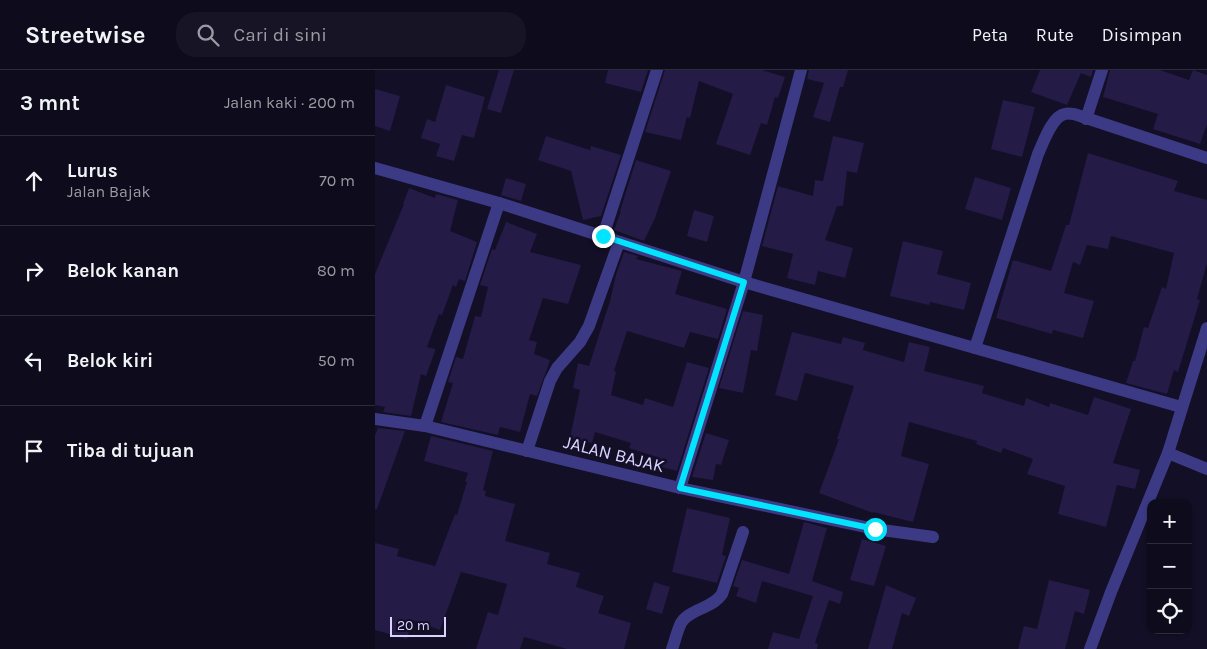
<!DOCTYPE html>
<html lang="id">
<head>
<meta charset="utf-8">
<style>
	:root { --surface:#0e0b1c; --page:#171425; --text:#f1f3f6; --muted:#9b9ba3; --line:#2e2b3b }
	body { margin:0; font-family:Karla,sans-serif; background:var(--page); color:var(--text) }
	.controls { position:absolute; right:15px; bottom:15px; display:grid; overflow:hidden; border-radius:10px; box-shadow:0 1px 4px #0004 }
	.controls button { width:45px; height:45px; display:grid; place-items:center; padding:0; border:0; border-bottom:1px solid var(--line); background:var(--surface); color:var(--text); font:25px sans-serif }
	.scale { position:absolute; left:15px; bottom:12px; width:56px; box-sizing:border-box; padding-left:5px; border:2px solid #d9d4ff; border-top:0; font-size:14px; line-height:18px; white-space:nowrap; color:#d9d4ff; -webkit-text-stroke:4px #130f26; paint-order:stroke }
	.stop { position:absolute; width:15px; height:15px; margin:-11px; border:4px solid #00e5ff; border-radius:50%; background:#fff }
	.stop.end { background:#00e5ff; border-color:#fff; box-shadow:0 1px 5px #0008 }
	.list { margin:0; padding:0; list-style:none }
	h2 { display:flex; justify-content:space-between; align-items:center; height:65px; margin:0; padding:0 20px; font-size:21px }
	h2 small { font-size:16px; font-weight:400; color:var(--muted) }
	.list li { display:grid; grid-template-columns:32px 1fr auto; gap:15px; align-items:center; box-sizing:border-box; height:90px; padding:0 20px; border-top:1px solid var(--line) }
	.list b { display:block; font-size:19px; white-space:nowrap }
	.list p { margin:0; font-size:16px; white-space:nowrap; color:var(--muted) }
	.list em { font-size:16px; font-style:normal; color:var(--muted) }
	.icon { flex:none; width:28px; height:28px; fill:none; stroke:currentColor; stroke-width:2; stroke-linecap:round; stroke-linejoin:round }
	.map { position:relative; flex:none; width:832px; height:579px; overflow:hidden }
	header { display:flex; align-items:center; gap:30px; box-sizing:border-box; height:70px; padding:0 25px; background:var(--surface); border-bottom:1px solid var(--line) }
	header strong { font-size:24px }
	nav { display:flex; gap:28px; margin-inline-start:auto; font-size:18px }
	.search { width:350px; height:45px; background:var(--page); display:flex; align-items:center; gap:12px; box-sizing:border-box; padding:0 18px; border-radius:20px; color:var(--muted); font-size:19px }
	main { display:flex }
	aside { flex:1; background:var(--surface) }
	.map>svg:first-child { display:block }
</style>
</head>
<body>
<header>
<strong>Streetwise</strong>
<div class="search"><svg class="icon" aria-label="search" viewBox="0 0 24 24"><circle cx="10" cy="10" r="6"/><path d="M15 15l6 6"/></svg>Cari di sini</div>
<nav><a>Peta</a><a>Rute</a><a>Disimpan</a></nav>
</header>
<main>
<aside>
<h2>3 mnt<small>Jalan kaki · 200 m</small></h2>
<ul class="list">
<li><svg class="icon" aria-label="ahead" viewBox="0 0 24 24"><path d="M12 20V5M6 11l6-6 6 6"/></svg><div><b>Lurus</b><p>Jalan Bajak</p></div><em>70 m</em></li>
<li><svg class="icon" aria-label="right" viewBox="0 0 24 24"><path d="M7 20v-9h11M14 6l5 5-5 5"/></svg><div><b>Belok kanan</b></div><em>80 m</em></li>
<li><svg class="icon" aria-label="left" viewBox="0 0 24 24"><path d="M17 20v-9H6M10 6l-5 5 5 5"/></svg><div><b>Belok kiri</b></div><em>50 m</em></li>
<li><svg class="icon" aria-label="arrive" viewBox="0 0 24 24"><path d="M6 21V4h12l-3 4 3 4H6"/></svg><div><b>Tiba di tujuan</b></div></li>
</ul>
</aside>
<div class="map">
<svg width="832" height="579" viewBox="0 0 832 579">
	<rect width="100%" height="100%" fill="#130f26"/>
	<g fill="#241b47">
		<polygon points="124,0 139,0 126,43 112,39"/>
		<polygon points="233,0 273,0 266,22 230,13"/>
		<polygon points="290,0 387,0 410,7 403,28 400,27 392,55 386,53 375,85 341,74 358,24 324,11 315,48 312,47 306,70 270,62"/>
		<polygon points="434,0 473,0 468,17 465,17 455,52 438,47 449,13 432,9"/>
		<polygon points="665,0 718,0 716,7 706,3 692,35 656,22"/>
		<polygon points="735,0 785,0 814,10 818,0 832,5 832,54 825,74 778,59 783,44 728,27"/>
		<polygon points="71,15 110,27 99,68 87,65 79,91 61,86 65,74 46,68 52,49 60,52"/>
		<polygon points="0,19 25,26 15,61 0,56"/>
		<polygon points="628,30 660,37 647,87 616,79"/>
		<polygon points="171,66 215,80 216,76 246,85 226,146 208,150 196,101 163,90"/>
		<polygon points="458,66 489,73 482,103 472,101 468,136 462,136 450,170 478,178 470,208 443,201 440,215 412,208 418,184 387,176 403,116 438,126 440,110 448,111"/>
		<polygon points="713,83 803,111 799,121 832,130 832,193 822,229 825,230 803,302 799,300 792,324 751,313 758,291 760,291 769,257 773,258 787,217 791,219 799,183 736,166 733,179 712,175 705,195 698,192 689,223 719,231 708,268 678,260 677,264 621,248 638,190 676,201 691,155 694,155"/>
		<polygon points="261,90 296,101 280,148 269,171 239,160 246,141 245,141"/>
		<polygon points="600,107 636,118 627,150 590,139"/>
		<polygon points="131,108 151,114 146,131 126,125"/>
		<polygon points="34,118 60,128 61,124 83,130 75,161 102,172 90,211 84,209 81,217 78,215 67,245 64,244 52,277 60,279 60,281 51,306 46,304 36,346 8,342 10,337 0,335 0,204 29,134 28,134"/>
		<polygon points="319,140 339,146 332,172 312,166"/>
		<polygon points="131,152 162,164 155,182 206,195 193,234 168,228 154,270 162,272 159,284 175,290 172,299 162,326 155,324 145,362 125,357 123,365 66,352 78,313 73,312 81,287 88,289 100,246 106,247 113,217 105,215 117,179 120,180"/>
		<polygon points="528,171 568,181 562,204 596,213 589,240 555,232 554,235 515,226"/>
		<polygon points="249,182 263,186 261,189 307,201 300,224 352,239 343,269 315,262 309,278 252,261 239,301 241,302 236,325 268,335 270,328 298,337 312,292 334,298 302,401 280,395 282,387 254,378 256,373 220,362 217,373 195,368 205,320 198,318 203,293 214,296 235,231 241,205"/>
		<polygon points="368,241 388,245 382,281 376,280 368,323 344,318"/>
		<polygon points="417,262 466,274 468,267 490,273 488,280 529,292 534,272 555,277 549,301 609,316 607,323 649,336 651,328 674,337 675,333 713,345 719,327 756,339 738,393 765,400 760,419 742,415 731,457 683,444 690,416 652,404 658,389 628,378 626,383 601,374 602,371 534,352 526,386 554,394 538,452 498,442 498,443 444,423 464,369 462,369 479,316 430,303 422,331 400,325"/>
		<polygon points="3,358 30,361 2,439 0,439 0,365"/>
		<polygon points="331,363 354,370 346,395 341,394 338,410 317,407"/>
		<polygon points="56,366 118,381 108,420 111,421 110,426 140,434 130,471 175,483 172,494 205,503 201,517 229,526 223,543 256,553 249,579 192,579 149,567 145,579 101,579 113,542 123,545 132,514 86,502 65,560 37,550 32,569 0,560 0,473 24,479 22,486 60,496 80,444 82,445 92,412 90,411 93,403 49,391"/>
		<polygon points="312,438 355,448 347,485 351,486 342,513 297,502"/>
		<polygon points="429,452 452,458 437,511 468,522 465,534 454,530 440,573 443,574 442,579 393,579 398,562 424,569 438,526 387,511 381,533 361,526 364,518 358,516 367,490 414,504"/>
		<polygon points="487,469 511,476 499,516 475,510"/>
		<polygon points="674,510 715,520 709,544 700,541 690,579 643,579 649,556 662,559"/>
		<polygon points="279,512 295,517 287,544 271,539"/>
		<polygon points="511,515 541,528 534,546 527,543 517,579 493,579"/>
	</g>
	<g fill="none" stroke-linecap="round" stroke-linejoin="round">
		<g stroke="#3d3a85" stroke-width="12">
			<polyline points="711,49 727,0"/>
			<polyline points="0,98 124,133 369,212 806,337"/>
			<polyline points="228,166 282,0"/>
			<path d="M 600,278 L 663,84 C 668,73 677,46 690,44 C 693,43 696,44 699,44 L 832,88"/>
			<polyline points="0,349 50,356 305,418 500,459 558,467"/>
			<polyline points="50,356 124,133"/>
			<polyline points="152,381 175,311 182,298 205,272 214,256 244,172"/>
			<polyline points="793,383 832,399"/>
			<polyline points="305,418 369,212 426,0"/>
			<path d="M 297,579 C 300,571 302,561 306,553 C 314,539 337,539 347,524 L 368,462"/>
			<polyline points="715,579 736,522 793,383 832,258"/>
		</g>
	</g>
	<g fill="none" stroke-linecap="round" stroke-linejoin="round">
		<polyline stroke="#00e5ff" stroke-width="6" points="228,166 369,212 305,418 500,459"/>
	</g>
	<g text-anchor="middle" stroke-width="5" stroke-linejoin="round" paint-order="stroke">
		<g font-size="18" fill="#d9d4ff" stroke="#130f26">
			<text transform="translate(239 384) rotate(14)" y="6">JALAN BAJAK</text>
		</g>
	</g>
</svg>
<div class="controls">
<button>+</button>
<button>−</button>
<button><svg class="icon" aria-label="locate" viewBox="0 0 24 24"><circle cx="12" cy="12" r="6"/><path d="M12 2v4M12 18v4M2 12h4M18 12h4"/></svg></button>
</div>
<div class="scale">20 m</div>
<div class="stop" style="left:500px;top:459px"></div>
<div class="stop end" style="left:228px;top:166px"></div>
</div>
</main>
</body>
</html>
